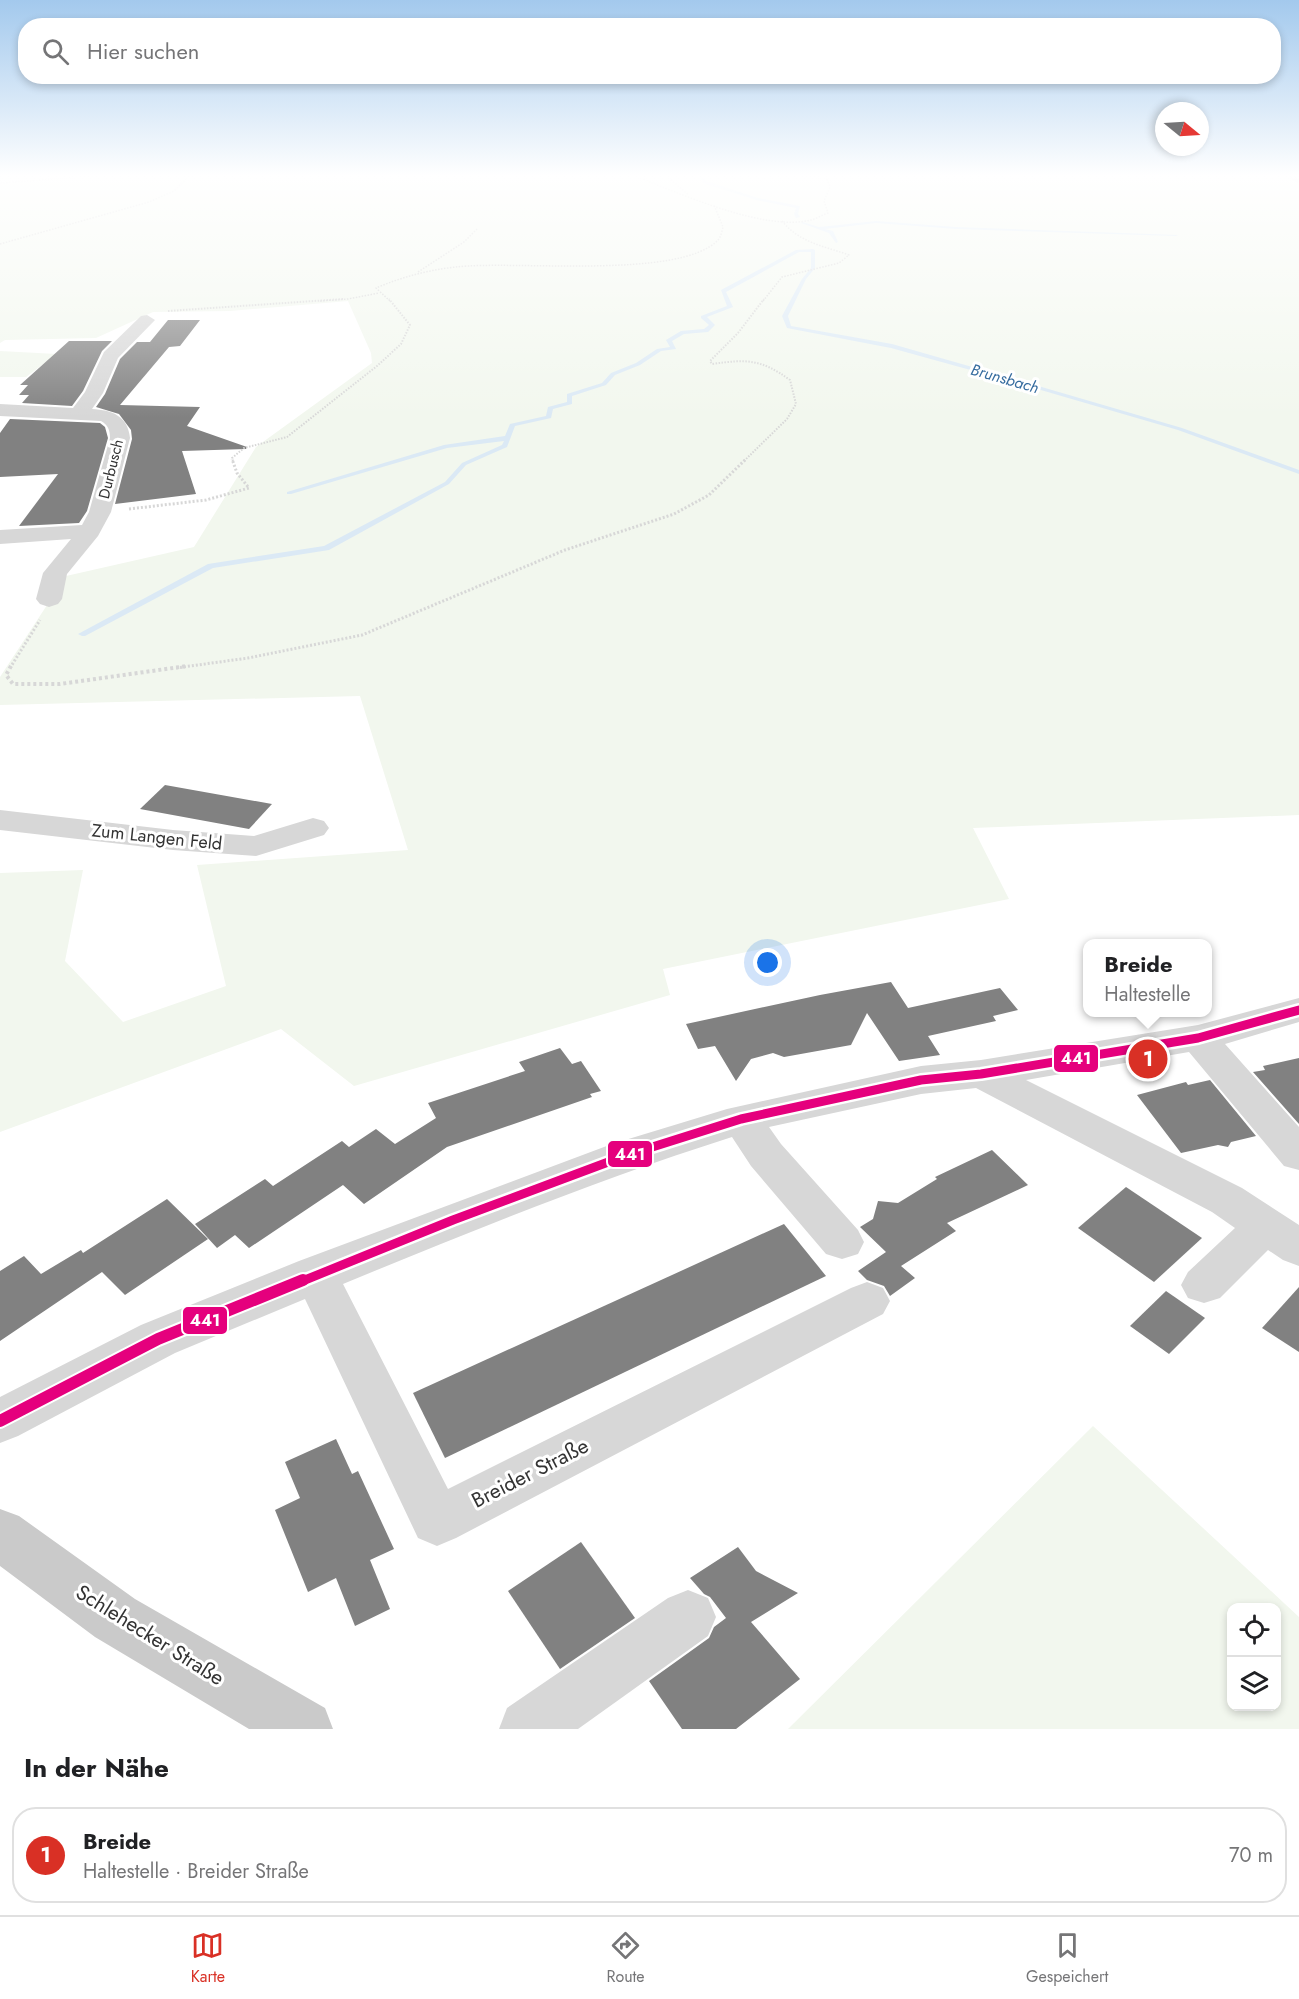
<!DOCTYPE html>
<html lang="de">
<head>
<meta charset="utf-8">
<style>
	:root { --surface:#fff; --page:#f2f2f2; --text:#202124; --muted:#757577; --line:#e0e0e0; --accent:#d93025 }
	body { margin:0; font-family:Jost,sans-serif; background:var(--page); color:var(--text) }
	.controls { position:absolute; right:18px; bottom:18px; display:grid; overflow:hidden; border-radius:12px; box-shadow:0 3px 9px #0003 }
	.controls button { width:54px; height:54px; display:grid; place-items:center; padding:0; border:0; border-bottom:2px solid var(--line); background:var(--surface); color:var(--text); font:30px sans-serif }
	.compass { position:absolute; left:1155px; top:102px; width:54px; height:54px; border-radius:50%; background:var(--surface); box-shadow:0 3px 9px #0003; rotate:108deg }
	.you { position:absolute; left:768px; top:963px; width:21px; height:21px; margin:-15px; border:4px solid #fff; border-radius:50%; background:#1a73e8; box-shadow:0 0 0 9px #1a73e833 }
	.badge { display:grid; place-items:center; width:39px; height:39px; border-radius:50%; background:var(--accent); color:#fff; font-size:20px; font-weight:700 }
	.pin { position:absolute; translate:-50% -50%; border:3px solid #fff; box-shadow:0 2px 6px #0006 }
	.popup { position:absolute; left:1083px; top:939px; width:129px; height:78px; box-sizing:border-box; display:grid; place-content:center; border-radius:12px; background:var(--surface); filter:drop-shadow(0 2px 4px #0005); font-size:20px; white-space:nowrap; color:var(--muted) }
	.popup b { font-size:22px; color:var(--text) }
	.popup::after { content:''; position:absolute; left:50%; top:100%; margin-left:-12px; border:12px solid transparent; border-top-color:var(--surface) }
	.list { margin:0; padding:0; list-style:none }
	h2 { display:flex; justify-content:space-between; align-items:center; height:78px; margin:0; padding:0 24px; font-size:26px }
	h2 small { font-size:20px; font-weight:400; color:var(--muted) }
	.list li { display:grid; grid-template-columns:39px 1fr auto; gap:18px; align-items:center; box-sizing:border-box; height:96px; margin:0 12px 12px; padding:0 12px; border:2px solid var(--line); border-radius:24px }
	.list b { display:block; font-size:22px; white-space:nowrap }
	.list p { margin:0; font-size:20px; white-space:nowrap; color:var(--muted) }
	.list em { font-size:20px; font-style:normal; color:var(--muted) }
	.icon { flex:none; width:33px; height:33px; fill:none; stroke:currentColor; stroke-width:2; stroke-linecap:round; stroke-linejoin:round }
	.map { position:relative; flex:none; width:1299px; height:1729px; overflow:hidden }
	.search { position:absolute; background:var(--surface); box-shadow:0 3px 9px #0003; left:18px; right:18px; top:18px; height:66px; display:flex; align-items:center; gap:15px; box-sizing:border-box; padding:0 21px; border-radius:24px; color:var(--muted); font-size:22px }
	.sheet { height:186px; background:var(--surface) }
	nav { display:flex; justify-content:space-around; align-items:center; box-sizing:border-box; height:84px; border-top:2px solid var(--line); background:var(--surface); font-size:16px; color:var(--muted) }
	nav a { display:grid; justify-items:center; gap:3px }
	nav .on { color:var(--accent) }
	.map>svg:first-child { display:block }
</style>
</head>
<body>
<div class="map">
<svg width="1299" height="1729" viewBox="0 0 1299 1729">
	<rect width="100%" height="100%" fill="#fff"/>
	<g fill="#f2f7ee" fill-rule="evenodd">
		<polygon points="0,176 1284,176 1299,180 1299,815 973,828 1009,899 663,969 670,995 354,1086 281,1029 0,1132 0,873 83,870 65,961 123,1022 226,986 197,865 408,850 360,696 0,705 0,677 66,576 194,547 256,447 372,363 371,353 348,301 230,311 153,312 96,338 5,340 0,343"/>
		<polygon points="0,351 57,354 26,377 0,377"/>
		<path d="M 1093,1426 L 1299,1617 L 1299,1729 L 788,1729 ZM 1232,1608 L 1276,1608 L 1276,1706 L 1232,1706 Z"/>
	</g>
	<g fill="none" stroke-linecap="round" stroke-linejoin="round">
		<g fill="#dbe9f5" fill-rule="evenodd">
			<polygon points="700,176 704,176 706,181 758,198 800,206 798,214 800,217 796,218 794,214 796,208 756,200 703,183"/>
			<polygon points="876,221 956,227 1178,235 1176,236 956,229 876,223 825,229 833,231 838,242 836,243 829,233 801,223 803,222 819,227"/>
			<polygon points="813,249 815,250 815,268 806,279 788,316 791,326 892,344 1007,377 1182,428 1299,470 1299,474 1178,430 1003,379 891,348 787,328 782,316 802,279 811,268 811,252 799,252 726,292 733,307 707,317 715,325 708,332 684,334 672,341 676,349 661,351 640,365 615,375 606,385 572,396 572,404 553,409 551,418 515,426 507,447 466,465 449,484 329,550 213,568 85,636 82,636 78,634 208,564 324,546 445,482 462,463 502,445 504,441 447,448 291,494 287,494 287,492 444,445 505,436 510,424 546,416 548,407 567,402 567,394 602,383 611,373 636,363 657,349 670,347 666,340 681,331 704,329 709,325 701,318 701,316 727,306 721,290 796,250"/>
		</g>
	</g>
	<g fill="#818181">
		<polygon points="168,320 200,320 180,346 169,347 120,405 200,407 187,426 247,447 246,449 182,451 196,494 115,504 132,439 131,430 119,414 96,407 105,394 120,359 137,342 150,342"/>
		<polygon points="69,341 112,341 102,351 83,391 72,406 22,403 29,395 19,395 28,385 20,385"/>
		<polygon points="10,419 100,423 105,427 108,438 87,511 79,523 19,526 58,474 0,477 0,433"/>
		<polygon points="165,785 272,804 249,829 140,809"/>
		<polygon points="891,982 908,1008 1000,988 1018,1010 993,1016 996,1021 928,1036 940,1055 899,1061 867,1013 851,1045 784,1057 773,1053 751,1059 736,1081 715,1046 698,1049 686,1024 820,995"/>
		<polygon points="560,1048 572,1064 581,1061 601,1091 590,1094 592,1097 447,1147 364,1204 343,1185 249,1248 235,1235 217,1248 195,1224 265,1179 273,1186 342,1141 349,1147 376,1129 395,1144 436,1118 428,1103 525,1071 519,1062"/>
		<polygon points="1299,1058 1299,1124 1253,1072 1265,1070 1263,1066"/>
		<polygon points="1210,1080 1256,1136 1231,1142 1228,1147 1218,1145 1181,1153 1137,1095 1186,1082 1188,1085"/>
		<polygon points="992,1150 1028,1185 947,1223 956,1231 901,1266 915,1278 890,1296 884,1286 867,1280 858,1271 886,1252 860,1227 873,1219 878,1201 898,1203 937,1179 935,1177"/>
		<polygon points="1126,1187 1202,1238 1154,1282 1078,1228"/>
		<polygon points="167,1199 208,1239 125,1295 102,1272 0,1341 0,1271 24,1256 41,1274 81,1250 83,1253"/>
		<polygon points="784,1224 826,1276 445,1458 413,1393"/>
		<polygon points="1299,1287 1299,1352 1262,1328"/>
		<polygon points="1166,1291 1205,1318 1169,1354 1130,1326"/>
		<polygon points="336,1439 352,1474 358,1471 394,1549 370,1560 390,1609 355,1626 336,1578 308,1592 275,1510 300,1498 285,1462"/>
		<polygon points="581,1542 635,1618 560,1669 508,1591"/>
		<polygon points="738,1547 756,1571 798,1593 751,1622 800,1679 736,1729 682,1729 649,1681 709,1638 714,1627 726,1618 710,1597 704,1594 690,1578"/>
	</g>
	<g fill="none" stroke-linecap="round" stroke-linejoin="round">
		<g stroke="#d7d7d7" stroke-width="1.5" stroke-dasharray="1.5 1.5" stroke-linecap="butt">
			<path d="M 635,176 C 679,193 764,232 811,220 C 816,219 822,215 828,213 L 824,201 L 830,187 L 826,176"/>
			<polyline points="666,176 689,195"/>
			<polyline points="805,176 828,179"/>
			<polyline points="0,183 93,176"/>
			<polyline points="0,244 149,202 174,191 189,176"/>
			<polyline points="418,272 464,242 477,229"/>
			<polyline points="320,301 348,299 379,293"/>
			<path d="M 390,301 L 376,288 C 402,277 428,270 456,267 C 514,260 680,280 718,240 C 721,237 722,231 723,227 L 714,205"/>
			<path d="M 763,301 L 782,277 L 839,263 L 849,255 C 824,246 800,243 782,221"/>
		</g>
		<g stroke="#d7d7d7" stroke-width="2" stroke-dasharray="1.5 1.5" stroke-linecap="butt">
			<polyline points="168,311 343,299"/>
			<polyline points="233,461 232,458 244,448 287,437 377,366 401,344 410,325 389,299"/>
			<path d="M 744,461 L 787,419 L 796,404 L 790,380 C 761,359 747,359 712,364 L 710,361 L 738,333 L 764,299"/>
		</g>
		<g stroke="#d7d7d7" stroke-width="3" stroke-dasharray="2 2" stroke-linecap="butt">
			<polyline points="129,509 206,500 249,488 237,473 232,459"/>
			<polyline points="10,668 40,620"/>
			<polyline points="176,668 248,658 362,635 565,550 674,514 709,495 746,459"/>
		</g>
		<polyline stroke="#d7d7d7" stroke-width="4" stroke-dasharray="3 3" stroke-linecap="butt" points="11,666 6,675 13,684 60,684 187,666"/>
		<g fill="#d7d7d7" fill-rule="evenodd">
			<polygon points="1284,176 1299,176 1299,183"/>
			<path d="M 147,315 L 155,320 L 118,358 L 103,393 L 92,409 C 112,410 128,416 130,438 L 111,512 L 98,536 L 67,574 L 62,599 L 58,604 L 49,607 L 40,604 L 36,599 L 43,573 L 71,539 L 0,544 L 0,530 L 82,525 L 89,512 L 110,438 C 110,430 108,425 101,421 L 0,416 L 0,404 L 73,408 L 85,392 L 104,352 L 141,316 Z"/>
			<polygon points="0,810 173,830 254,836 313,818 324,821 329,828 324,835 256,856 173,850 0,830"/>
			<path d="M 1299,998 L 1299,1022 L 1225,1044 L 1299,1127 L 1299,1170 L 1284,1166 L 1189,1052 L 1026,1080 L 1242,1188 L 1299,1225 L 1299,1266 L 1283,1260 L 1268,1250 L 1220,1298 L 1204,1303 L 1188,1298 L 1181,1285 L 1188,1272 L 1235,1228 L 1212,1212 L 976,1088 L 921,1094 L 769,1127 L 781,1144 L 858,1230 L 864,1242 L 858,1254 L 842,1259 L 826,1254 L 751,1166 L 732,1137 C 600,1179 471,1231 343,1284 L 448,1489 L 851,1288 L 867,1282 L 883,1288 L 890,1301 L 883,1314 L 456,1538 L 437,1546 L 418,1538 L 305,1299 L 175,1353 L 18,1436 L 0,1443 L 0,1397 L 141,1325 L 299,1261 L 612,1144 L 727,1109 L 921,1066 L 981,1060 L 1198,1025 Z"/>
			<polygon points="688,1590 708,1598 716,1617 708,1636 578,1729 499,1729 507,1708 668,1598"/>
		</g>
		<polygon fill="#cacaca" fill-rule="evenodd" points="0,1509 19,1516 135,1599 325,1708 333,1729 249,1729 95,1637 0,1566"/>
		<defs>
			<polyline id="bus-1-far1" points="300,1282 453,1220 627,1155 741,1119 921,1080 981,1074 1198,1038 1299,1010"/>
			<polyline id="bus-1" points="0,1421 158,1339 303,1280"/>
		</defs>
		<use href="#bus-1-far1" stroke="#fff" stroke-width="14"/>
		<use href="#bus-1" stroke="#fff" stroke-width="16"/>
		<use href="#bus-1-far1" stroke="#e5007d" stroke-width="9"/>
		<use href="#bus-1" stroke="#e5007d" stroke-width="12"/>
	</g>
	<linearGradient id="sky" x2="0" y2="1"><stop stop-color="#a3c9ed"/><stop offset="0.42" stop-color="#fff"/><stop offset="1" stop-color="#fff" stop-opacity="0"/></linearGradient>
	<rect width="1299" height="418" fill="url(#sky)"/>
	<g text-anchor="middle" stroke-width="6" stroke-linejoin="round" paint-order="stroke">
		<g font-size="15" fill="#333" stroke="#fff">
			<text transform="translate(111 469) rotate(-76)" y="5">Durbusch</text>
		</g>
		<g font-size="16" font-style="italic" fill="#366c9f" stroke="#fff">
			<text transform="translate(1005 378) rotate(16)" y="6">Brunsbach</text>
		</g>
		<g font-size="18" fill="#333" stroke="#fff">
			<text transform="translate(157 837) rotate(6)" y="6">Zum Langen Feld</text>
		</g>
		<g font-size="21" fill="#333" stroke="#fff">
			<text transform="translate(530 1473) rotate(-27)" y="7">Breider Straße</text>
			<text transform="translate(150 1635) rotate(32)" y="7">Schlehecker Straße</text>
		</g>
	</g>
	<g stroke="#fff" stroke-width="2">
		<rect x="1053" y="1044" width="46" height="29" rx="6" fill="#e5007d"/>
		<rect x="607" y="1140" width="46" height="28" rx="6" fill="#e5007d"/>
		<rect x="182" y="1306" width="46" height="29" rx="6" fill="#e5007d"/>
	</g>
	<g font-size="16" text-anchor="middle" font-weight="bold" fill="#fff">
		<text x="1076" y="1064">441</text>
		<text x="630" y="1160">441</text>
		<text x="205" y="1326">441</text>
	</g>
</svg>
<div class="controls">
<button><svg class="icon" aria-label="locate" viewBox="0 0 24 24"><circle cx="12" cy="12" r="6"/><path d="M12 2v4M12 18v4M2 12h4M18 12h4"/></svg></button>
<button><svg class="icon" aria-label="layers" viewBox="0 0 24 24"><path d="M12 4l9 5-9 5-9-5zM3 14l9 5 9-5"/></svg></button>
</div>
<svg class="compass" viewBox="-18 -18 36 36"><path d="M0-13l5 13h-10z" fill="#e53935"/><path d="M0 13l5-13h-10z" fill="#757577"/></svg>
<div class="you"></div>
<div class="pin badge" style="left:1148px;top:1059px">1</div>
<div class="popup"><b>Breide</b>Haltestelle</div>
<div class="search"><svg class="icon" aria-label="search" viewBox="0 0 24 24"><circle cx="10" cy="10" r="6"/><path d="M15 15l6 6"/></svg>Hier suchen</div>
</div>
<section class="sheet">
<h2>In der Nähe<small></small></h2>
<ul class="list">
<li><span class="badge">1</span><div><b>Breide</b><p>Haltestelle · Breider Straße</p></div><em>70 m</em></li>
</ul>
</section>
<nav>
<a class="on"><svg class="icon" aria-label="map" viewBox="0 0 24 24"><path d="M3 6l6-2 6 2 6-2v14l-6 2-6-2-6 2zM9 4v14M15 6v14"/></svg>Karte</a>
<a><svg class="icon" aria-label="directions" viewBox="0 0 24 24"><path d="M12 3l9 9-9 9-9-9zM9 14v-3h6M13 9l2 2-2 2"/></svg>Route</a>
<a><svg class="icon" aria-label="saved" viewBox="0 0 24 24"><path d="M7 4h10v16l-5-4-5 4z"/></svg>Gespeichert</a>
</nav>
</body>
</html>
